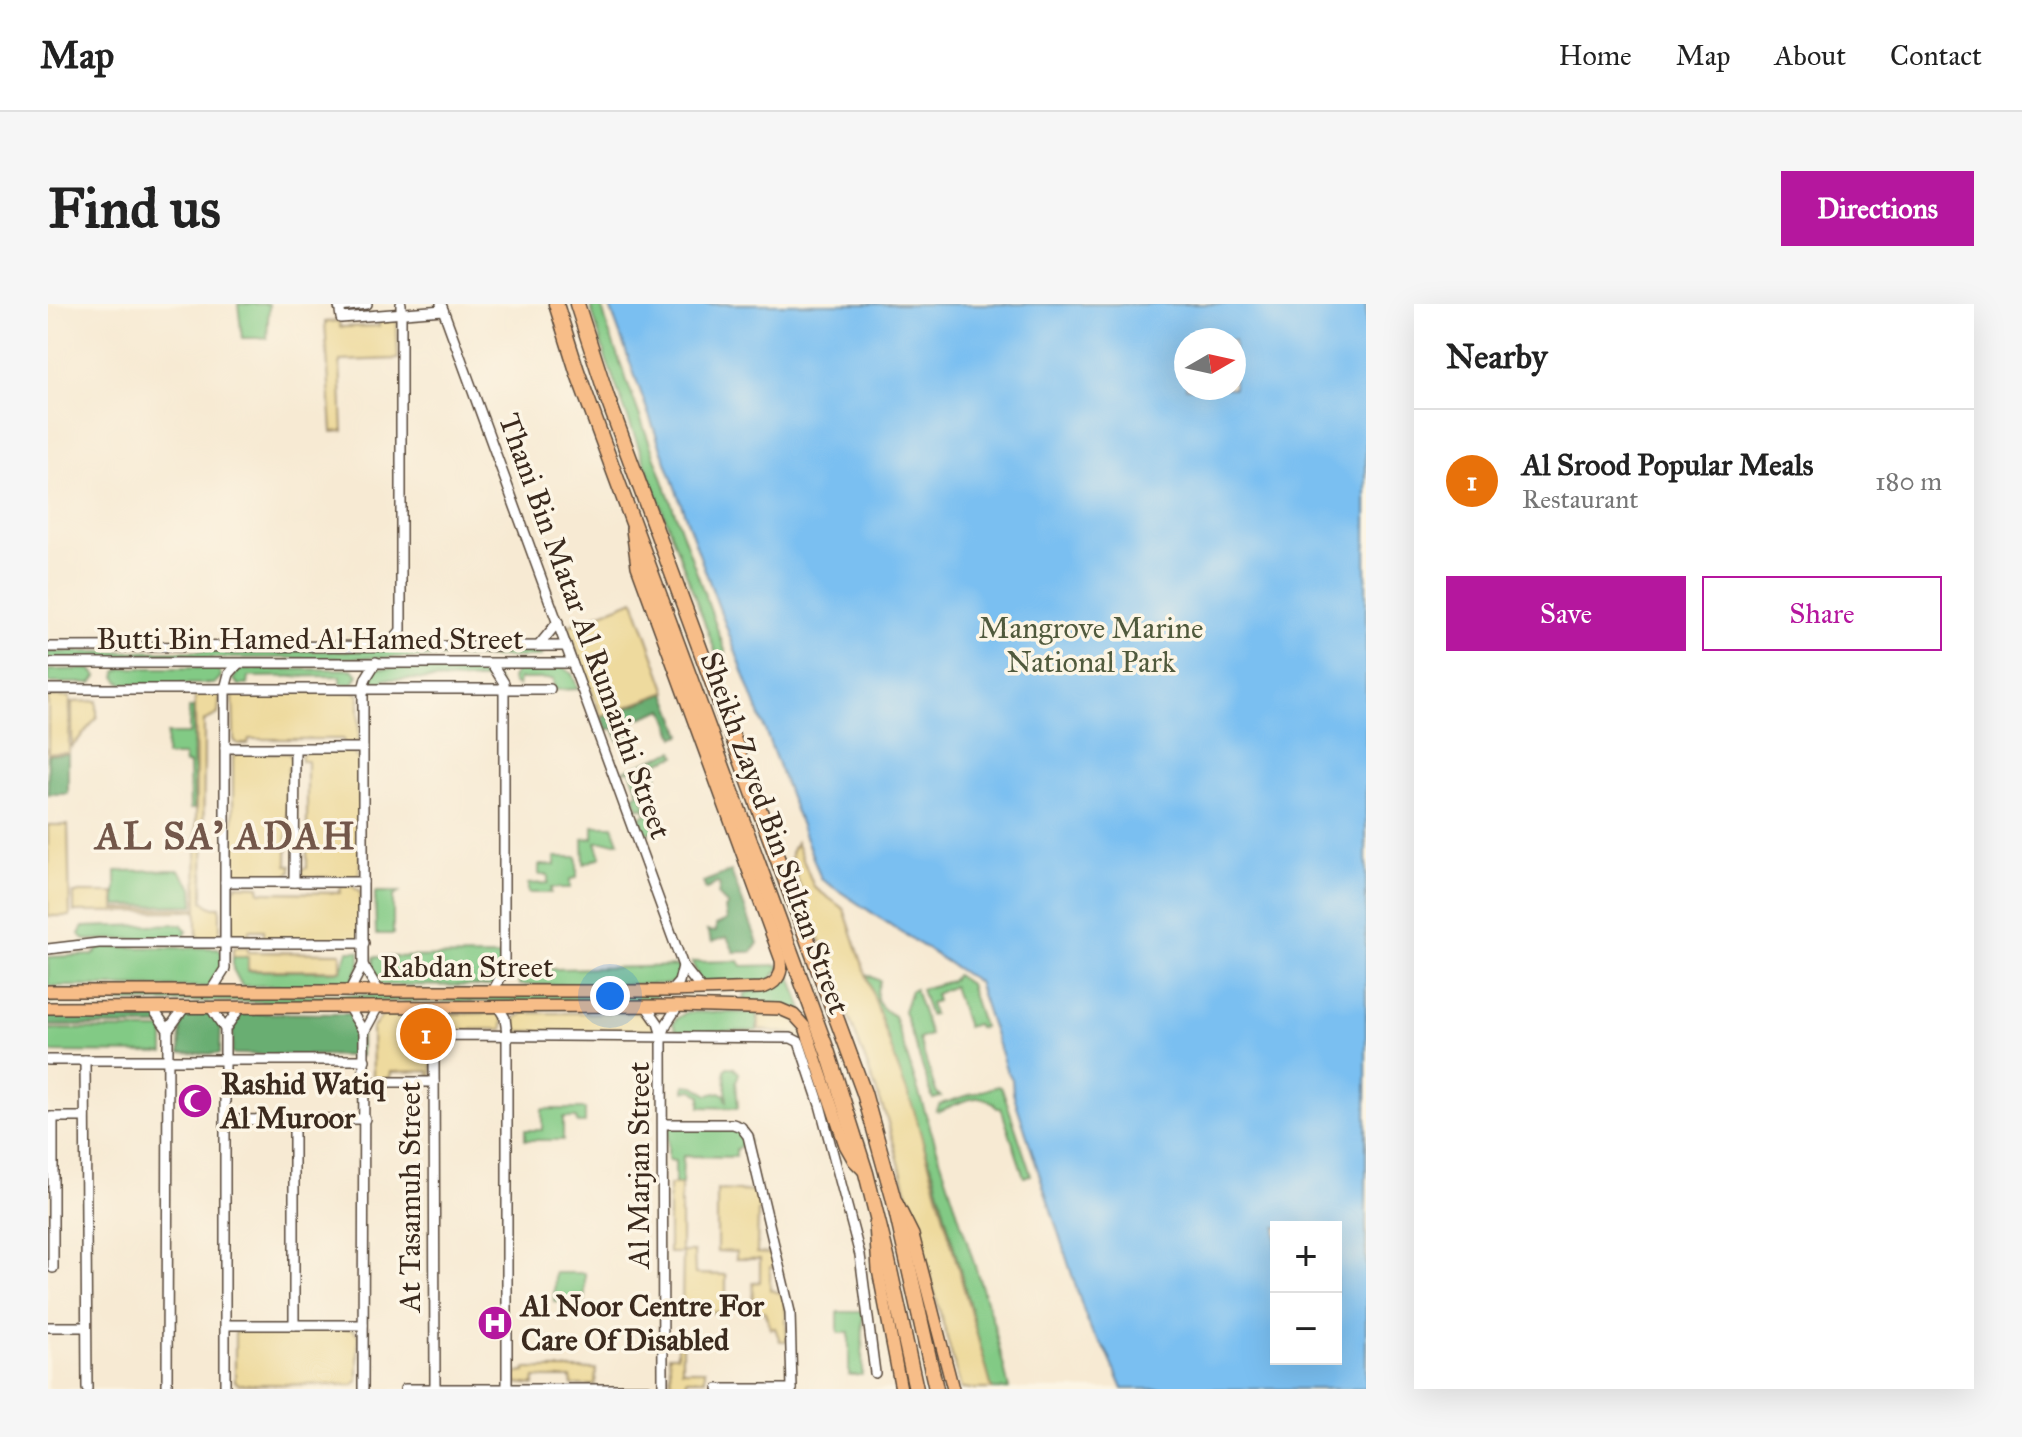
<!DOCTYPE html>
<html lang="en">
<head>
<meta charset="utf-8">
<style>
	:root { --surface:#fff; --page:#f6f6f6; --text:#222; --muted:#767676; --line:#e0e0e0; --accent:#b5179e }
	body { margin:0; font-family:"IM FELL Great Primer",serif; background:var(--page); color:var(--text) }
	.controls { position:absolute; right:24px; bottom:24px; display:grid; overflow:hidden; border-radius:0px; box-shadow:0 8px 32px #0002 }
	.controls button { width:72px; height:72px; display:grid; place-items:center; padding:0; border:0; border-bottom:2px solid var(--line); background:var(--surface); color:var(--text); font:40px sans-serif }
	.compass { position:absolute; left:1126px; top:24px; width:72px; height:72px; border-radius:50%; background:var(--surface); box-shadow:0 8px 32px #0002; rotate:81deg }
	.you { position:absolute; left:562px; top:692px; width:28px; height:28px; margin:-20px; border:6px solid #fff; border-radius:50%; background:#1a73e8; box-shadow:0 0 0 12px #1a73e833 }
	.badge { display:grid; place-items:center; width:52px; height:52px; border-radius:50%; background:var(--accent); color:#fff; font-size:26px; font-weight:700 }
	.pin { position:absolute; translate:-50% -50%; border:4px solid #fff; box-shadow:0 2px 8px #0006 }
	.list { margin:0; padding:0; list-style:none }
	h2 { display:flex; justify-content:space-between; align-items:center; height:104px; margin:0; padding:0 32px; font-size:34px }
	h2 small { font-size:26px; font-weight:400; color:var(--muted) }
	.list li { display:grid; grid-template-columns:52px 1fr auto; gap:24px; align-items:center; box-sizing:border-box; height:144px; padding:0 32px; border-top:2px solid var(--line) }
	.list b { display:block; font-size:30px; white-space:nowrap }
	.list p { margin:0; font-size:26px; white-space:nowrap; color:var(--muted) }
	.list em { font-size:26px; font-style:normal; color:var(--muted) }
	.actions { display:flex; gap:16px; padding:24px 32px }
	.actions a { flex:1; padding:18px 0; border:2px solid var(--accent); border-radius:0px; text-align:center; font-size:28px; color:var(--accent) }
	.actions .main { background:var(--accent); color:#fff }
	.map { position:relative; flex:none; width:1318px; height:1085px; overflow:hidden; border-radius:0px }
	header { display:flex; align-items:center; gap:48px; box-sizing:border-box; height:112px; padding:0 40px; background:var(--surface); border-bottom:2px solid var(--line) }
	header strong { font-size:38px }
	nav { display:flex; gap:44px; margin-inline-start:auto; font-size:28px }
	.intro { display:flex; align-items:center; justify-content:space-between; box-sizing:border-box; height:192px; padding:0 48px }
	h1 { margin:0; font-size:56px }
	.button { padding:20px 36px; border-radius:0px; background:var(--accent); color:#fff; font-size:28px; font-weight:700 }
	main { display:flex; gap:48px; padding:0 48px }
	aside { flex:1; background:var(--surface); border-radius:0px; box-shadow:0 8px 32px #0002 }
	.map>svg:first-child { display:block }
</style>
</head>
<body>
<header>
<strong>Map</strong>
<nav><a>Home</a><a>Map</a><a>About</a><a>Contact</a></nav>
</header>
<div class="intro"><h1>Find us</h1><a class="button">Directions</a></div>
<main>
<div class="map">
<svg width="1318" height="1085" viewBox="0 0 1318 1085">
	<rect width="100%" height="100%" fill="#fcf5e5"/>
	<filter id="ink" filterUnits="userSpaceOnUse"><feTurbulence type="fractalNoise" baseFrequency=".0125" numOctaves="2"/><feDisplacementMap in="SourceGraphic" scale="16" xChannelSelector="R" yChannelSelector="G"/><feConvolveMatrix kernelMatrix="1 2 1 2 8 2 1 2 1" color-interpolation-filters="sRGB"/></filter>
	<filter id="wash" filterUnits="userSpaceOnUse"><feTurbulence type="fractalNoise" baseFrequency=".006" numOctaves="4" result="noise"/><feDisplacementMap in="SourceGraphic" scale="32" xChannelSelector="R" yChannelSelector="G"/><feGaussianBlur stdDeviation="1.8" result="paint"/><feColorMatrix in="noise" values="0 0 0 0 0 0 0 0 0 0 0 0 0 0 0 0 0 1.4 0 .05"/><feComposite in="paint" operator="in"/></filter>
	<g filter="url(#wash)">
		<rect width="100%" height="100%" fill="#f7ead3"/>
		<g fill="#82ca85" stroke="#5e7a52" stroke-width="2">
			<polygon points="190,0 221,0 219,34 194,34"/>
			<polygon points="542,0 553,0 560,25 678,349 676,357 669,352 558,55"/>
			<polygon points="491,346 494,350 492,353 0,355 0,348"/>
			<polygon points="513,362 524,370 530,385 506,386 505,375 471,375 470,382 465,379 464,374 472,363"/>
			<polygon points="76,364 167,364 172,368 173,373 166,380 76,380 71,378 68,372 69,367"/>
			<polygon points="329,364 442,364 452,380 446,382 445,376 336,375 335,380 325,377 324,370"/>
			<polygon points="43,365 49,372 44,379 0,379 0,366"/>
			<polygon points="304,365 310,371 305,380 293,380 293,372 201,373 200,381 191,381 186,376 189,367 193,366"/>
			<polygon points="141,404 145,404 146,505 142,505 141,460 137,460 136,452 118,452 119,430 141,430"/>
			<polygon points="626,447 628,452 608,459 609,473 590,481 599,505 610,507 616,523 598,530 592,513 599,510 596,503 591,505 586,492 591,489 582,466 575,467"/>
			<polygon points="545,522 565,522 571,538 548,538 553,553 536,560 535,535 545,534"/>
			<polygon points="507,553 529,553 529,574 522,575 522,584 503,584 503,589 480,589 480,580 500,579 500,571 491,571 491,561 507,561"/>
			<polygon points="131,566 145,584 146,601 68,602 68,567"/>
			<polygon points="327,588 351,588 345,593 345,630 328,630"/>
			<polygon points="133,620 139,627 135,634 37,636 31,630 35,623"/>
			<polygon points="53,643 170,644 174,649 173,667 163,683 0,682 0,653 45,651"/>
			<polygon points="300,647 312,647 312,660 302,681 194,682 185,665 185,653 200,653 200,667 293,667"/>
			<polygon points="453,652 453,666 444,682 333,681 326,668 326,653"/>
			<polygon points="691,657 694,662 734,661 720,679 653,680 644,658"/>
			<polygon points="635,662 628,677 620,680 472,681 466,666"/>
			<polygon points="741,667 756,709 734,700 696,700 697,689 730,680"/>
			<path d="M 818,670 L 832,677 C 825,694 829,703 846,712 L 946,1021 L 961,1085 L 944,1085 L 887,873 Z"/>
			<polygon points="908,671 921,680 935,723 930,724 928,720 919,723 905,682 887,690 889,697 882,699 885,710 881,711 873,685 903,677"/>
			<polygon points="867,685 882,731 871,735 888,788 893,793 885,795 856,707 863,686"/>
			<polygon points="608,690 608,697 0,698 0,691"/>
			<polygon points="639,708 709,709 709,727 629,727 625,720 628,715"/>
			<polygon points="0,725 116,726 116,749 0,748"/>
			<polygon points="679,763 685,763 691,769 688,778 690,804 652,803 653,792 645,786 637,787 637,781 647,782 660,791 672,788 677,791 679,799 677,766"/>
			<path d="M 950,782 L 954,784 L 983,871 L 976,873 L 953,804 L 949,804 C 935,783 911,800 891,807 L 888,806 L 892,800 Z"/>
			<polygon points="494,805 537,805 537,819 529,819 528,814 515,814 515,836 477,836 477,826 494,826"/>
			<polygon points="628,822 689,823 701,837 688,845 688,853 635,852 634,880 627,880 627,857 620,856 620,825"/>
			<polygon points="507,969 537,969 537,998 506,998"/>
			<polygon points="790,1008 815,1008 814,1071 801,1071 801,1029 790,1029"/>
		</g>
		<g fill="#69ae72" stroke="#526c48" stroke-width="2">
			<polygon points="618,389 634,431 627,433 616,405 585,417 582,432 571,437 566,424 559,426 554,413"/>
			<rect x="0" y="450" width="20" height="40"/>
			<polygon points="683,567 710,639 704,648 686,648 679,633 664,638 659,627 668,628 668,621 679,616 677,604 680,601 670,591 672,581 669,579 658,586 655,578"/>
			<polygon points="194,709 303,710 313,726 313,752 184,750 185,724"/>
			<polygon points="0,710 110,710 117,722 0,722"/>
			<polygon points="140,710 167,710 173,718 172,750 132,749 133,719"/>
		</g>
		<g fill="#eeda9e" stroke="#94825e" stroke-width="2">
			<polygon points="346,15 349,19 350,55 292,57 295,127 284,128 277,18 291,17 292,23 331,22 331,16"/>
			<polygon points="586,296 619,388 553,412 520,322"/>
			<polygon points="147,387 169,387 172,390 170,410 156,417 155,597 163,603 172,603 172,631 167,634 151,634 149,629"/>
			<polygon points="306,387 311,391 311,436 307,440 296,440 295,435 201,435 200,440 190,440 186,436 185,392 188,388"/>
			<polygon points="0,393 22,393 21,449 0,449"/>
			<polygon points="49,397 49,414 24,443 24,398"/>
			<polygon points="259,448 304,448 311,455 312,569 304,574 259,573 253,570 253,565 259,564 259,457 253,457 253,451"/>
			<polygon points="190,449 240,449 244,454 244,464 240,464 239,561 243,561 243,567 238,572 191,572 185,567 185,453"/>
			<polygon points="0,521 20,521 22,612 0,612"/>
			<polygon points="748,538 766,583 796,605 849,762 866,806 944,1085 913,1085 839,815 744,560 743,549"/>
			<polygon points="189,581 211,582 212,588 292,589 293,582 304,582 312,588 312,635 216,637 216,626 201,626 200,635 188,635 184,631 184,587"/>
			<polygon points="26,589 66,589 67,605 147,604 147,607 26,608"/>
			<polygon points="188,643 200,643 200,648 293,649 293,666 200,666 200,652 185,652 185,645"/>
			<polygon points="711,708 744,710 766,747 746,730 711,726"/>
			<polygon points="450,709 455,713 455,725 398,726 385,736 384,772 381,772 381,767 343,768 342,774 329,774 325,772 324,725 335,711"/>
			<polygon points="477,709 596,709 601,711 610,727 469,727 466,720 469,713"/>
			<rect x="621" y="881" width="12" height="68"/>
			<polygon points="669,886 712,888 716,905 710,908 709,949 726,950 730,963 722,963 722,986 737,990 739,1037 732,1037 727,1024 723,1025 716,1007 704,1007 705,979 712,978 712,955 688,955 688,948 669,947"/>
			<polygon points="635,948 646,948 647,970 678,971 678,1008 634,1008"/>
			<polygon points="193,1025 305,1025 310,1031 310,1077 306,1081 191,1080 187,1077 187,1029"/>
			<polygon points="629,1035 634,1035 634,1066 657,1066 657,1075 639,1075 639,1081 623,1079 621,1051 629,1051"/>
			<polygon points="477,1065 548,1065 547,1081 524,1081 523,1074 487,1074 486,1081 468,1079 467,1069 477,1068"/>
		</g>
		<path fill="#7abff1" stroke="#5a7488" stroke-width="2" fill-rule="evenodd" d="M 561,0 L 1318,0 L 1318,1085 L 1075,1085 L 1059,1048 L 1044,1028 L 1037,1011 L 965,789 L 964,775 L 958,765 L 929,678 L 773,575 L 655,261 ZM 1186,36 L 1186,84 L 1138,84 L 1138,36 ZM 1288,923 L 1288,1055 L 1228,1055 L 1228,923 Z"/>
	</g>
	<g filter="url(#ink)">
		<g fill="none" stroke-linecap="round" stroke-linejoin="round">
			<defs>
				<g id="minor">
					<polyline points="291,0 293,14 395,6"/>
					<polyline points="393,0 635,662 654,686"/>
					<polyline points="291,3 319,0"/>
					<polyline points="492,340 510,318"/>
					<polyline points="341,342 353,326 353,0"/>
					<polyline points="0,343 518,342"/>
					<polyline points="0,359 524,359"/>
					<polyline points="444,360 456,379 456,667 445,687"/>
					<polyline points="0,385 502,385"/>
					<polyline points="177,444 315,444"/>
					<polyline points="177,578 315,578"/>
					<polyline points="246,578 247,445"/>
					<polyline points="0,645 51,639 316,639"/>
					<polyline points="315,661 331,687"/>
					<polyline points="163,687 177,665 177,385 181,370 190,360"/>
					<polyline points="623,687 631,678 635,662"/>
					<polyline points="301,688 315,661 315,385 318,374 328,358"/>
					<polyline points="598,702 610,719 614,732 615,1085"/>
					<polyline points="163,704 177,725 177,1085"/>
					<polyline points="301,704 316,728 315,1085"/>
					<polyline points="451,704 457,714 459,730 459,1085"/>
					<polyline points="105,705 120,726 119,1085"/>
					<polyline points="177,725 191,705"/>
					<polyline points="120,726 136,704"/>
					<polyline points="316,728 329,704"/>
					<polyline points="614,732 619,719 630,702"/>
					<polyline points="0,756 317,756"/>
					<polyline points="37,756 39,1085"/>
					<polyline points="317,778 386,778"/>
					<polyline points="1,813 37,813"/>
					<polyline points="5,813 5,964"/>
					<polyline points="246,815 246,1021"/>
					<polyline points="178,816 317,815"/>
					<polyline points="615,820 685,820 693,823 700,832 742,1008 744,1085"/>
					<polyline points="178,1021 315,1021"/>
					<polyline points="0,1023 38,1023"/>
					<polyline points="357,1085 600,1085"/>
					<polyline points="387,1085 386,746 390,735 400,731 743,734 751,738 772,801 812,951 827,1069"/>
					<polyline points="670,1085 744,1085"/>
				</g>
				<g id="major">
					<path d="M 0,687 L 623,687 L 713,684 C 728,681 735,671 733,656 L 589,262 L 584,225"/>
					<polyline points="0,704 630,702 732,705 746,711 757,723 797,841 806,857 818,869"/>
					<polyline points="849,899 865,931 905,1085"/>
					<polyline points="827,920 830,966 853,1085"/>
				</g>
				<g id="highway">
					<polyline points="508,0 529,67 780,749 818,869 840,957 868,1085"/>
					<polyline points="529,0 559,93 816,789 845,893 888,1085"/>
				</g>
			</defs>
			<use href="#minor" stroke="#574739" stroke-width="12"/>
			<use href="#major" stroke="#574739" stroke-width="14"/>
			<use href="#highway" stroke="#574739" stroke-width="17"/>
			<use href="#minor" stroke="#fff" stroke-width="9"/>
			<use href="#major" stroke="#f7bd88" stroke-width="11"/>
			<use href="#highway" stroke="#f7bd88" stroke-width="14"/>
		</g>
	</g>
	<defs>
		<symbol id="mosque-disc" viewBox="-11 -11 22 22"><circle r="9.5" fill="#b5179e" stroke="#fcf5e5"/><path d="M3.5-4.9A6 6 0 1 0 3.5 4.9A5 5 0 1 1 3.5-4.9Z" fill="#fff"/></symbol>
		<symbol id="hospital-disc" viewBox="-11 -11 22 22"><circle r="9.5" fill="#b5179e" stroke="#fcf5e5"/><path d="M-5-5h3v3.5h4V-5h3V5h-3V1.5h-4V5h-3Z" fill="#fff"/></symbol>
	</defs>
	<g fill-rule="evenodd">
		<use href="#mosque-disc" x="127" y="777" width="40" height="40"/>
		<use href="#hospital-disc" x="427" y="999" width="40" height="40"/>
	</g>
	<g text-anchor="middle" stroke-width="7" stroke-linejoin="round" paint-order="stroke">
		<g font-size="30" fill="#3b2a1e" stroke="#fcf5e5">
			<text transform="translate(537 322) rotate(70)" y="10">Thani Bin Matar Al Rumaithi Street</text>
			<text x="262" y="345">Butti Bin Hamed Al Hamed Street</text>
			<text transform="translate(727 529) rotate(70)" y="10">Sheikh Zayed Bin Sultan Street</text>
			<text x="419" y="673">Rabdan Street</text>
			<text transform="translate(591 861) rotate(-90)" y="10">Al Marjan Street</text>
			<text transform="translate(362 893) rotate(-90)" y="10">At Tasamuh Street</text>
		</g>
		<g font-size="30" fill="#505a3d" stroke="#fcf5e5">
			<text x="1043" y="334">Mangrove Marine<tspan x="1043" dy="34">National Park</tspan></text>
		</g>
		<g font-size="30" font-weight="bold" fill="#3b2a1e" stroke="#fcf5e5" text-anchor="start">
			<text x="173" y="790">Rashid Watiq<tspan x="173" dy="34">Al Muroor</tspan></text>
			<text x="473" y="1012">Al Noor Centre For<tspan x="473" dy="34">Care Of Disabled</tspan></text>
		</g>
		<g font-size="38" font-weight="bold" letter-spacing="2" fill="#73574a" stroke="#fcf5e5">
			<text x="178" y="545">AL SA' ADAH</text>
		</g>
	</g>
</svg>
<div class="controls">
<button>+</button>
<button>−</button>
</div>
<svg class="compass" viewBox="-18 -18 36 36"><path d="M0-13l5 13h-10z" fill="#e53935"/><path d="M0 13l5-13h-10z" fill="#767676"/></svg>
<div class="you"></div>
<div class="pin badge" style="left:378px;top:730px;background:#e8710a">1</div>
</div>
<aside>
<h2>Nearby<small></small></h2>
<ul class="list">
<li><span class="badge" style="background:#e8710a">1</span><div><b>Al Srood Popular Meals</b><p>Restaurant</p></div><em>180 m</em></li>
</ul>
<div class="actions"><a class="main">Save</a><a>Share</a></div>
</aside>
</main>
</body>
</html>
